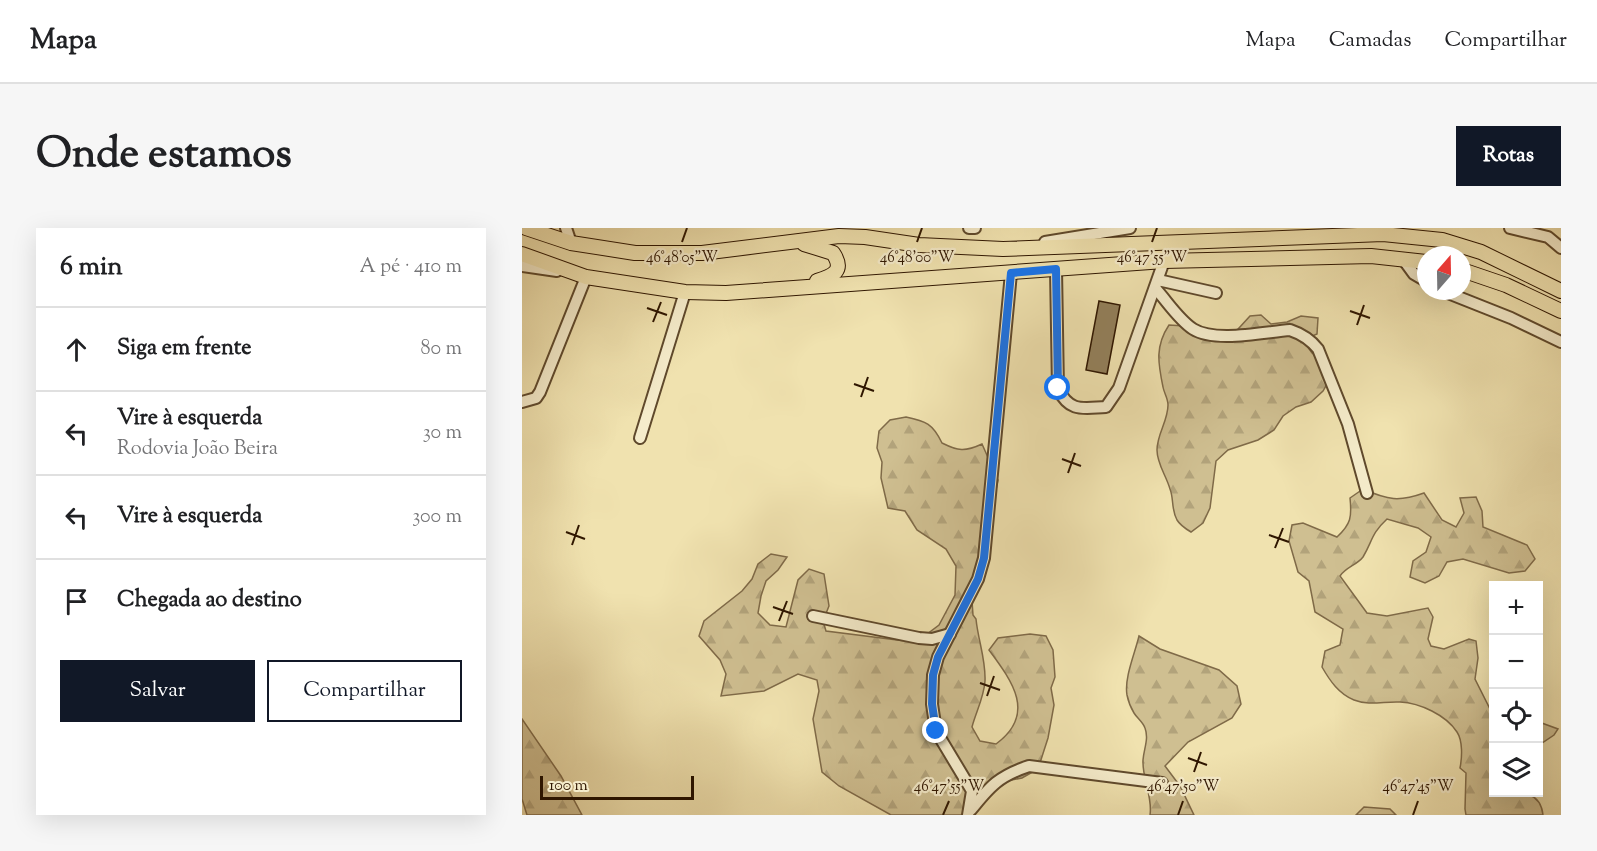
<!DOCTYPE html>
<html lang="pt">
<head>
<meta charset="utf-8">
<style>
	:root { --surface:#fff; --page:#f6f6f6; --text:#202124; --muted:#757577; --line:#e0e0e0; --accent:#111827 }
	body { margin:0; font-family:"Sorts Mill Goudy",serif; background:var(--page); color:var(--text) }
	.controls { position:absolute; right:18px; bottom:18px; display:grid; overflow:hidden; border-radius:0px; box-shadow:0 6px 24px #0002 }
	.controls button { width:54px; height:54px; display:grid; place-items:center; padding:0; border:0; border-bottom:2px solid var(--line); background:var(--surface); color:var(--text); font:30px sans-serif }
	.compass { position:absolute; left:895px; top:18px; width:54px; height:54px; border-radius:50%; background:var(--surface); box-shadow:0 6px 24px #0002; rotate:20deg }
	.scale { position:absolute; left:18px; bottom:15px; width:154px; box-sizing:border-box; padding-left:6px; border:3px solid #2f1600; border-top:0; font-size:16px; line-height:21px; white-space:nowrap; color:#2f1600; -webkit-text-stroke:4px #f5eccb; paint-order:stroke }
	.stop { position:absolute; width:18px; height:18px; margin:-14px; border:4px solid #1a73e8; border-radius:50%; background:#fff }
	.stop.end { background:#1a73e8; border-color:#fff; box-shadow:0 2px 6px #0008 }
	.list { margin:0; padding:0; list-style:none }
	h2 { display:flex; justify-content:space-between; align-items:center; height:78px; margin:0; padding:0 24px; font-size:26px }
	h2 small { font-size:20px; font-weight:400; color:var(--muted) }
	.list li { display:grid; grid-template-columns:39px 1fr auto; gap:18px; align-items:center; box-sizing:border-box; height:84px; padding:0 24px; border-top:2px solid var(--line) }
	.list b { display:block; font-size:22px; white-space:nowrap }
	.list p { margin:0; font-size:20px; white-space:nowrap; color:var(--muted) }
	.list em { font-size:20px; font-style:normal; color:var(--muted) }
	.actions { display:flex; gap:12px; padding:18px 24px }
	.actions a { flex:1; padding:14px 0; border:2px solid var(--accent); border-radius:0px; text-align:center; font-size:21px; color:var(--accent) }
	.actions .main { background:var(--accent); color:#fff }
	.icon { flex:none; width:33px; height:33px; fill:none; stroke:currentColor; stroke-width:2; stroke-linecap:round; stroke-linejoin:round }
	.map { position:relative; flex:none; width:1039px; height:587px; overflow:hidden; border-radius:0px }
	header { display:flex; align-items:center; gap:36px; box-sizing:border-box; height:84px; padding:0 30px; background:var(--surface); border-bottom:2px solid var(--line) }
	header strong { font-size:28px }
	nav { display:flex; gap:33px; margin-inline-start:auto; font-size:21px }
	.intro { display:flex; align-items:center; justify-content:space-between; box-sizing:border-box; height:144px; padding:0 36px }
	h1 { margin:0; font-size:42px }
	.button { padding:15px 27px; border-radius:0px; background:var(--accent); color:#fff; font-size:21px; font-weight:700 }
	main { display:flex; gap:36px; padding:0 36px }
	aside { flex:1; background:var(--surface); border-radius:0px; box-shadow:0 6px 24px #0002 }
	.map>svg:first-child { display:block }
</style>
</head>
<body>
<header>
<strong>Mapa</strong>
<nav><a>Mapa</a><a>Camadas</a><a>Compartilhar</a></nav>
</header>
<div class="intro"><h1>Onde estamos</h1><a class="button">Rotas</a></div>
<main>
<aside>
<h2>6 min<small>A pé · 410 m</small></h2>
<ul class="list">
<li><svg class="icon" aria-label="ahead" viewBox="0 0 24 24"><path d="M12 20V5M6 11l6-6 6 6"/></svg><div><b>Siga em frente</b></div><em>80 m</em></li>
<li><svg class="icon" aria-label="left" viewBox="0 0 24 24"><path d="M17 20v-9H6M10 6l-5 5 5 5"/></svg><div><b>Vire à esquerda</b><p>Rodovia João Beira</p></div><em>30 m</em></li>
<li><svg class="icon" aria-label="left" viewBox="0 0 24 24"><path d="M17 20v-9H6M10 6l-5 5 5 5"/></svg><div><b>Vire à esquerda</b></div><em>300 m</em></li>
<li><svg class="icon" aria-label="arrive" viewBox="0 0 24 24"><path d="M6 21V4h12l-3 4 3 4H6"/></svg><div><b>Chegada ao destino</b></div></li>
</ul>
<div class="actions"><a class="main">Salvar</a><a>Compartilhar</a></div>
</aside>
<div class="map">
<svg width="1039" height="587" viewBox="0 0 1039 587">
	<defs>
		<pattern id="forest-firs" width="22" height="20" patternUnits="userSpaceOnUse" patternTransform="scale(1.5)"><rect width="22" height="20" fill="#cfbf91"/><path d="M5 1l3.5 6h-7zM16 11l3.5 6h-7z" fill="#b2a37b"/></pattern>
	</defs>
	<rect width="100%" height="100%" fill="#f0e2af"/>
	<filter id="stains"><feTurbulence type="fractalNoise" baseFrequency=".00333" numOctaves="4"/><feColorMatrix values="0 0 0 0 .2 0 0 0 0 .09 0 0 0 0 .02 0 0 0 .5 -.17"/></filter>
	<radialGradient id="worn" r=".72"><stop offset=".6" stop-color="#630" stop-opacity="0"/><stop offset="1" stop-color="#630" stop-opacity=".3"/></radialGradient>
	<g fill="url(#forest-firs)" stroke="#7f6a48" stroke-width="1.5">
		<path d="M 739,87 L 749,96 L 765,94 L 779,88 L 796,90 L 795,106 L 781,112 L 790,125 L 802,134 L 809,149 L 801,163 L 789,174 L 774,179 L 761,188 L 752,202 L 736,212 L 706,222 L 694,233 L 688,280 L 681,295 L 669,304 C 664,301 658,297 655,292 C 649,281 652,271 648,261 C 644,247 635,236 635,222 C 635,206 646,193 646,177 C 646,170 642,165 641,159 C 636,135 633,118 647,97 L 663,98 C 678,112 685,115 706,112 L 728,88 Z"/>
		<path d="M 384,189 C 404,193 411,196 420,215 C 436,223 443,224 460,216 L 476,252 L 450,373 L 451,387 L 454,391 C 456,412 464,432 463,453 C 462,469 454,484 450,499 L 458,513 L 474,516 C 515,486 490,453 467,422 L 476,410 L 508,406 L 524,408 L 531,422 L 533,449 L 529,460 L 532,477 L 526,510 L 516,541 L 500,550 L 484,553 L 457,571 L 453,587 L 369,587 L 317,558 L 300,544 L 291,491 L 297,463 L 295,452 L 276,446 L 242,463 L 199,468 L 204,446 L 198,432 L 177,408 L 182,393 L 220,363 L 230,351 L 236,336 L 249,326 L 265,329 L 256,342 L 244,353 L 239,368 L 236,385 L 248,397 L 264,399 L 276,352 L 287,341 L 302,346 L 307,378 L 301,393 L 304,403 L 383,413 L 401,409 L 417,397 L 433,367 L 434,338 L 424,321 L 395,302 L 383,283 L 366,280 L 359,250 L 360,234 L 355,220 L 357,203 L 368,192 Z"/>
		<path d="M 841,261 C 866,272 877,274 902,265 L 920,292 L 934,299 L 942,285 L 938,270 L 954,269 L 960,283 L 961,299 L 1005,317 L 1013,331 L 1003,343 L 987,345 L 941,331 L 925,334 L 917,348 L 903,355 L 888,349 L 891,333 L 904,324 L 909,309 L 896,300 L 865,291 C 849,306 851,312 841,329 C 835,337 824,339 818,348 L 845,385 L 865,388 L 906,380 L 911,389 L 906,411 L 909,418 L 922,421 L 947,411 L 954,413 L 956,430 L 953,451 L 971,487 L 972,564 C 992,565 1018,559 1021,587 L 944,587 L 943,581 L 944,545 L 938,540 C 940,530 941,513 935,504 C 924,487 898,475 878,474 C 863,473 847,478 832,472 C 817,466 808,453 800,439 L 803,423 L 818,417 L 821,401 L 793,384 L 787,353 L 776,344 L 767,313 L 770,297 L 781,295 L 815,309 C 829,296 830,289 828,270 Z"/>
		<path d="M 617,408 L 638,421 L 697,442 L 715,458 L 719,476 L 710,490 L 666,514 L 643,538 L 658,558 L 672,587 L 628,587 C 631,569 620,551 621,532 C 622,520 627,511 623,500 C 621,494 615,490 612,485 C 609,480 606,472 605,467 C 602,450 613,425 617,408 Z"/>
		<polygon points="0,491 39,548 60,587 5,587 0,571"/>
		<polygon points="1017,494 1036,501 1032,507 1017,517"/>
		<polygon points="842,579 868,581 874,587 834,587"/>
	</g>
	<polygon fill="#93805b" stroke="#2f1600" stroke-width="1.5" points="577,73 598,77 585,146 564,142"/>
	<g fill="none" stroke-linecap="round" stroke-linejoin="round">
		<defs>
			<g id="minor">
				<polyline points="44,0 49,15"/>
				<polyline points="447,0 453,0"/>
				<polyline points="988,0 1026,9 1039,20"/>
				<polyline points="523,14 608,0"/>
				<polyline points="881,31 892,46 904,53"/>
				<polyline points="0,38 35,43"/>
				<path d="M 534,41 L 536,161 C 548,185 561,180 584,179 L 597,160 L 642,33"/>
				<polyline points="636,52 694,65"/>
				<path d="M 633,60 C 645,73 656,91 671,101 C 693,115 742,104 768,102 C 780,106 788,111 796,121 L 826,196 L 845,265"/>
				<polyline points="921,63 989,90 1039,114"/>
				<polyline points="0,174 14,170 18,164 64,49"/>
				<polyline points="118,210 163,64"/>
				<polyline points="291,388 397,410 410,411 428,406"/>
				<path d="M 449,582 C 468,558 477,548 507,538 L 640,555"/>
				<polyline points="446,587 450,563 414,503 410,476 411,447 416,429 456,351 462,330 489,45"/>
			</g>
			<g id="major">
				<polyline points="4,0 49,15 113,25 180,25 317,8 343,9 397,17 481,21 861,6 920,12 959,24 1039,63"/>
				<path d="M 282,16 L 311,25 C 323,43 311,48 295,53"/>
				<polyline points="0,26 64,49 163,64 204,65 642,33 849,28 904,34"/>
				<polyline points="940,42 984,57 1039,83"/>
			</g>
		</defs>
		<use href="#minor" stroke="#5f492c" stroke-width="14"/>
		<use href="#major" stroke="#2f1600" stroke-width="16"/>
		<use href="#minor" stroke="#f5eccb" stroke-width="10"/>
		<use href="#major" stroke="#f0e2af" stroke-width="14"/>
	</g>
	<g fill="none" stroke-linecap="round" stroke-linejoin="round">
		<polyline stroke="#1a73e8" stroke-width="8" points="414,503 410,476 411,447 416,429 456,351 462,330 489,45 534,41 536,160"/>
	</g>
	<path fill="none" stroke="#2f1600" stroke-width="2" d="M 160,14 L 165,0M 395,14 L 400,0M 630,14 L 635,0M 125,80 L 145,87M 828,83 L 848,90M 131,94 L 139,74M 835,97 L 842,77M 332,156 L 352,163M 339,169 L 346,149M 540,231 L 559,238M 546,245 L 553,225M 44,304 L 63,311M 747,307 L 767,314M 50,317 L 57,297M 753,320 L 761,300M 251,379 L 271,386M 257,393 L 265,373M 458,455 L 478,462M 465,468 L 472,448M 666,530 L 685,537M 672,544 L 679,524M 421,587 L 427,573M 656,587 L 661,573M 891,587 L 896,573"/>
	<g font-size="15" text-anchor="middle" fill="#2f1600" stroke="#f5eccb" stroke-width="4.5" stroke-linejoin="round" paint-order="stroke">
		<text x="160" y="34">46°48'05"W</text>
		<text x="395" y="34">46°48'00"W</text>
		<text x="630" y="34">46°47'55"W</text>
		<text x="427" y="563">46°47'55"W</text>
		<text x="661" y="563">46°47'50"W</text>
		<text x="896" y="563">46°47'45"W</text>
	</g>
	<rect width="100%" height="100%" filter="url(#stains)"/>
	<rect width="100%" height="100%" fill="url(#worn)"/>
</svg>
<div class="controls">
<button>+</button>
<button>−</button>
<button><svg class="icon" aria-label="locate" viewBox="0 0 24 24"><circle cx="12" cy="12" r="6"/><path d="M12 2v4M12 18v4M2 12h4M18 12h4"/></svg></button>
<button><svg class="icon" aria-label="layers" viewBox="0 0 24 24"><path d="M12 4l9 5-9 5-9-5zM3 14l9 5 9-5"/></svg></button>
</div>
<svg class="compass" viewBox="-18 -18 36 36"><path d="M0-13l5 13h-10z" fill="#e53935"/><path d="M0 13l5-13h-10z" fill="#757577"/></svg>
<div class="scale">100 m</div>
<div class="stop" style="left:536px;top:160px"></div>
<div class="stop end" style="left:414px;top:503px"></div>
</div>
</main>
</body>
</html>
